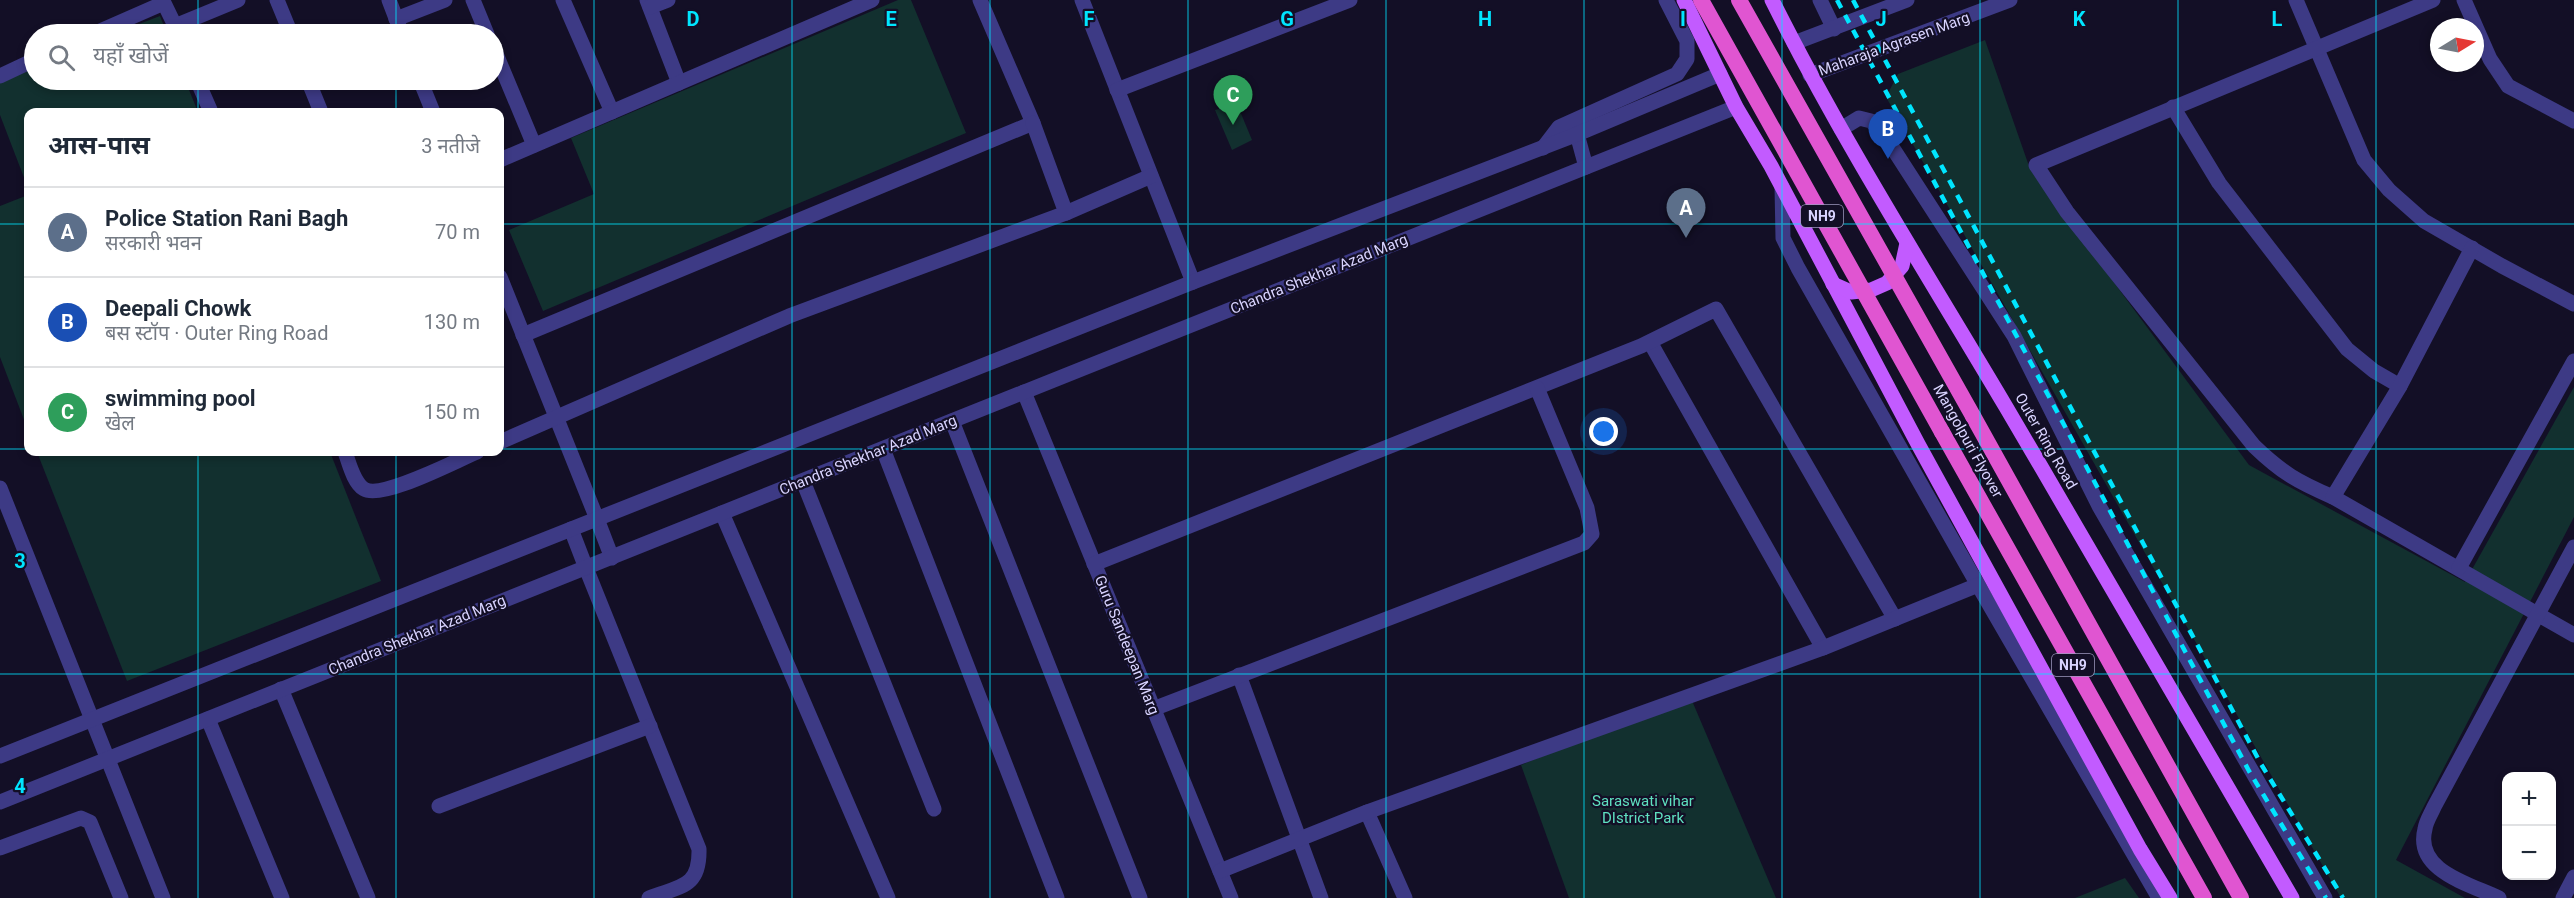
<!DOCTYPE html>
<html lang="hi">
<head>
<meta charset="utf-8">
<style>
	:root { --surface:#fff; --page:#f6f6f7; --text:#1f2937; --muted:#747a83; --line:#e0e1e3; --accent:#ea580c }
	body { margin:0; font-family:Roboto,"Noto Sans Devanagari",sans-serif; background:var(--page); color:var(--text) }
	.controls { position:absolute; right:18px; bottom:18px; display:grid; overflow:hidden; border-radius:12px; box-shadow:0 3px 9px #0003 }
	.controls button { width:54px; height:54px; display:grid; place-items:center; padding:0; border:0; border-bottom:2px solid var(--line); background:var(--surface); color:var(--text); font:30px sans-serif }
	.compass { position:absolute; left:2430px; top:18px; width:54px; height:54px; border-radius:50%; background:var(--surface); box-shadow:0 3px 9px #0003; rotate:80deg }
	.you { position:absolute; left:1604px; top:432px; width:21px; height:21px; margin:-15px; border:4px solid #fff; border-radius:50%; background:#1a73e8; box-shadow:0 0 0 9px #1a73e833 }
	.badge { display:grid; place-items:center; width:39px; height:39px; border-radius:50%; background:var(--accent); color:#fff; font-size:20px; font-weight:700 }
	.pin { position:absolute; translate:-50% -50px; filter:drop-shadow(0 2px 3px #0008) }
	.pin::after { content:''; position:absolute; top:32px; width:21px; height:18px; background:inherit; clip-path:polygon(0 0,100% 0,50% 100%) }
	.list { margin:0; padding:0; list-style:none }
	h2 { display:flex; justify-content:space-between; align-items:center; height:78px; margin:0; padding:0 24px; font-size:26px }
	h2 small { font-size:20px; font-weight:400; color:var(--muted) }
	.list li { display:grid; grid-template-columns:39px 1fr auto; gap:18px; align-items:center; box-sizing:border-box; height:90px; padding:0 24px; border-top:2px solid var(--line) }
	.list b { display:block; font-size:22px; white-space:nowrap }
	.list p { margin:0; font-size:20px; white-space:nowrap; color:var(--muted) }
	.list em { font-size:20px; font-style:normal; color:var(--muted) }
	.icon { flex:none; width:33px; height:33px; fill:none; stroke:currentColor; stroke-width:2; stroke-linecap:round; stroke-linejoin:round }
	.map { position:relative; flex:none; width:2574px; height:898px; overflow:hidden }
	.search { position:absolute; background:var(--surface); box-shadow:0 3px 9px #0003; left:24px; top:24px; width:480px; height:66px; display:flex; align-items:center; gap:15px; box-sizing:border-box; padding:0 21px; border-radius:33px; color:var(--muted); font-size:22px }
	.panel { position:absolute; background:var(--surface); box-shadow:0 3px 9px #0003; left:24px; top:108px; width:480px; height:348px; border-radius:12px }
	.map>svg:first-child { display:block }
</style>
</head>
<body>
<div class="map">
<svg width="2574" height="898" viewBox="0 0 2574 898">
	<rect width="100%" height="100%" fill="#130f26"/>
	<g fill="#12302f">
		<polygon points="898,0 911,0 966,133 543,311 509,230 594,194 571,138"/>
		<polygon points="160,16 167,34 113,34"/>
		<polygon points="1985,40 2030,169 2249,465 2465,582 2574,387 2574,517 2396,860 2465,898 2341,898 1886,97 1898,74"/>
		<polygon points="34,66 34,80 185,80 198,112 28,112 28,188 0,115 0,79"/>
		<polygon points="1237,104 1252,140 1232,150 1215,110"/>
		<polygon points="28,195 28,430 0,357 0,206"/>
		<polygon points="37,452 330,452 381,581 127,681"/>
		<polygon points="1690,696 1776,898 1569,898 1521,765"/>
		<polygon points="2125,878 2139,898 2075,898"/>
	</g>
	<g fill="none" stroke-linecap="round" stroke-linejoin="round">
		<g stroke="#3d3a85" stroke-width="15">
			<polyline points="277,0 291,34"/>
			<polyline points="389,0 402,34"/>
			<polyline points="473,0 487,34"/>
			<polyline points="563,0 612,112"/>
			<polyline points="647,0 679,83"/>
			<polyline points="1082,0 1193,282"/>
			<polyline points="1820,0 1834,29"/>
			<polyline points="2296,0 2364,160 2389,190 2424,221 2502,266 2574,304"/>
			<path d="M 2433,0 L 2036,165 L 2067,212 L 2254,446 C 2282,473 2298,482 2333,497 L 2574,635"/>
			<polyline points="2464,0 2490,59 2508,86 2574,121"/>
			<polyline points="650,7 668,0"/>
			<polyline points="396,19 445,0"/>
			<polyline points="175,26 238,0"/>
			<polyline points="93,34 164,3 179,34"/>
			<polyline points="494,49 534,145"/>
			<polyline points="0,76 34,60"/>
			<polyline points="197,80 211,112"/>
			<polyline points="308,80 321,112"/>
			<polyline points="420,80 433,112"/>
			<polyline points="1117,90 1350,0"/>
			<polyline points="2173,107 2219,183 2347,349 2374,371 2400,386"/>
			<polyline points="1841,129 1859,118 1871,121 1883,133 2014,336 2099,506 2325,898"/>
			<polyline points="1543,148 1559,127 1677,74 1687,59 1687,41 1666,0"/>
			<polyline points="500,160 872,0"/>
			<polyline points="1782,187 1783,238 1798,268 1978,585 2159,898"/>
			<polyline points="1066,213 1151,176"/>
			<polyline points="500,277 597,519"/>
			<polyline points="523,335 1033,123 980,0"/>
			<polyline points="1650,342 1823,648"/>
			<polyline points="1024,392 1231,898"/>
			<polyline points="952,421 1140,898"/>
			<polyline points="500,442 789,316 1066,213 1033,123"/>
			<polyline points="883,449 1057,898"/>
			<path d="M 345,452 C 349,462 353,482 364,489 C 382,500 457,460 477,452"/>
			<polyline points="803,481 934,809"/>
			<polyline points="2333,497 2400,386 2472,248"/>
			<polyline points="722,513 888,898"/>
			<polyline points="1094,564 1641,346 1716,309 1895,619"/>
			<path d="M 586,568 L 699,849 C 700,888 680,886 649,898"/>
			<polyline points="2459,568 2574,361"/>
			<polyline points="1239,675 1321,898"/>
			<polyline points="281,689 368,898"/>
			<polyline points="1153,709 1584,543 1592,534 1587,508 1537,388"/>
			<polyline points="208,719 282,898"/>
			<polyline points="439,806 650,726"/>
			<polyline points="1367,812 1405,898"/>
			<polyline points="0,848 81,818 90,822 121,898"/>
			<polyline points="1220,871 1367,812 1823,648 1978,585"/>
			<path d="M 2499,898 C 2470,884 2414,871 2425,829 C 2426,821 2431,814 2434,807 L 2574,547"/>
			<polyline points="2563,898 2574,877"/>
		</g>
		<g stroke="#3d3a85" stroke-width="15">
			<polyline points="1794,43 1907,0"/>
			<polyline points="1810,75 2010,0"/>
			<polyline points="1577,134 1586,167"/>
			<polyline points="0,488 163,898"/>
			<polyline points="597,519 612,558"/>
			<polyline points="571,529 586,568"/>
			<polyline points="0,756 1193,282 1570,137 1720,74"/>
			<polyline points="0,802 1736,107"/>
		</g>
		<g stroke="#c25bff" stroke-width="15">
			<polyline points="1684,0 1736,107 1771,166 1918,444 2140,849 2170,898"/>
			<path d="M 1772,0 C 1842,140 1926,272 2006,407 C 2102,570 2196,734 2292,898"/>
			<polyline points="1833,284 1851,292 1871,290 1887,283 1902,266 1907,243"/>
		</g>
		<g stroke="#e055d1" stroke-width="16">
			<polyline points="1973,416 2241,898"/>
			<polyline points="1942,432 2204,898"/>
		</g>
		<g stroke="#00e5ff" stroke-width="4.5" stroke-dasharray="9 8" stroke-linecap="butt">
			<polyline points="1837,0 2249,771 2326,898"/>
			<polyline points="1853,0 2261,764 2343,898"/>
		</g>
		<g stroke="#e055d1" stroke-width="16">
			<polyline points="1701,0 1942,432"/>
			<polyline points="1739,0 1973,416"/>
		</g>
	</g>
	<path fill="none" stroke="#00e5ff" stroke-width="1.5" stroke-opacity="0.55" d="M 198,0 L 198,34M 396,0 L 396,34M 594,0 L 594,898M 792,0 L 792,898M 990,0 L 990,898M 1188,0 L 1188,898M 1386,0 L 1386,898M 1584,0 L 1584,898M 1782,0 L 1782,898M 1980,0 L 1980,898M 2178,0 L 2178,898M 2376,0 L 2376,898M 198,80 L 198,112M 396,80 L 396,112M 0,224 L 28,224M 500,224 L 2574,224M 0,449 L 28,449M 500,449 L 2574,449M 198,452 L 198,898M 396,452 L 396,898M 0,674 L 2574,674"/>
	<g text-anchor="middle" stroke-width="4.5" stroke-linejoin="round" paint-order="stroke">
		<g fill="#130f26" stroke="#9e99be" stroke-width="1.5">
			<rect x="1801" y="205" width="42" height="22" rx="4.5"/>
			<rect x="2052" y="654" width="42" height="22" rx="4.5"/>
		</g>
		<g font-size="14" font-weight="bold" fill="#d9d4ff">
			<text x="1822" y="221">NH9</text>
			<text x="2073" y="670">NH9</text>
		</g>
		<g font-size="15" fill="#d9d4ff" stroke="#130f26">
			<text transform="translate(1894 44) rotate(-20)" y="5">Maharaja Agrasen Marg</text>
			<text transform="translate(1319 274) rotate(-22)" y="5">Chandra Shekhar Azad Marg</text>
			<text transform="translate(1968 441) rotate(61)" y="5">Mangolpuri Flyover</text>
			<text transform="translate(2046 441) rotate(60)" y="5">Outer Ring Road</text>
			<text transform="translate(868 455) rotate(-22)" y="5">Chandra Shekhar Azad Marg</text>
			<text transform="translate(417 635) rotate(-22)" y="5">Chandra Shekhar Azad Marg</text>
			<text transform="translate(1127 645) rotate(68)" y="5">Guru Sandeepan Marg</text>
		</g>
		<g font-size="15" fill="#5fe0c0" stroke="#130f26">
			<text x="1643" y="806">Saraswati vihar<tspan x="1643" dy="17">DIstrict Park</tspan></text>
		</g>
	</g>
	<g font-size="20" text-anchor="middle" font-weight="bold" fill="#00e5ff" stroke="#130f26" stroke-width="4.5" stroke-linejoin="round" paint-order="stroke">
		<text x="693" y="26">D</text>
		<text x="891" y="26">E</text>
		<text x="1089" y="26">F</text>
		<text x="1287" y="26">G</text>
		<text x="1485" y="26">H</text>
		<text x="1683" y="26">I</text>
		<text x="1881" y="26">J</text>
		<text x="2079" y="26">K</text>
		<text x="2277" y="26">L</text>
		<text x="20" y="568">3</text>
		<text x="20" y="793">4</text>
	</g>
</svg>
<div class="controls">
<button>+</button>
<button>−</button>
</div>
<svg class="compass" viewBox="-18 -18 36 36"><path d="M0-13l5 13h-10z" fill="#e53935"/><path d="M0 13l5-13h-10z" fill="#747a83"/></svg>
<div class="you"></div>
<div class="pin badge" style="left:1686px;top:238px;background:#5c6f8a">A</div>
<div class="pin badge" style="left:1888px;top:159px;background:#1a4fb4">B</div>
<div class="pin badge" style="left:1233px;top:125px;background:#2e9e5b">C</div>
<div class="search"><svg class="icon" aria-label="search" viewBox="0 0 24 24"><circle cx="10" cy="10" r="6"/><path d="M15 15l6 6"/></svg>यहाँ खोजें</div>
<section class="panel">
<h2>आस-पास<small>3 नतीजे</small></h2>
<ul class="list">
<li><span class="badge" style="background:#5c6f8a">A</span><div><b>Police Station Rani Bagh</b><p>सरकारी भवन</p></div><em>70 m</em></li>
<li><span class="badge" style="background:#1a4fb4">B</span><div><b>Deepali Chowk</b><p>बस स्टॉप · Outer Ring Road</p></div><em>130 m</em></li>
<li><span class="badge" style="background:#2e9e5b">C</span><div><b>swimming pool</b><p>खेल</p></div><em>150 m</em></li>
</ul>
</section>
</div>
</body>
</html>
